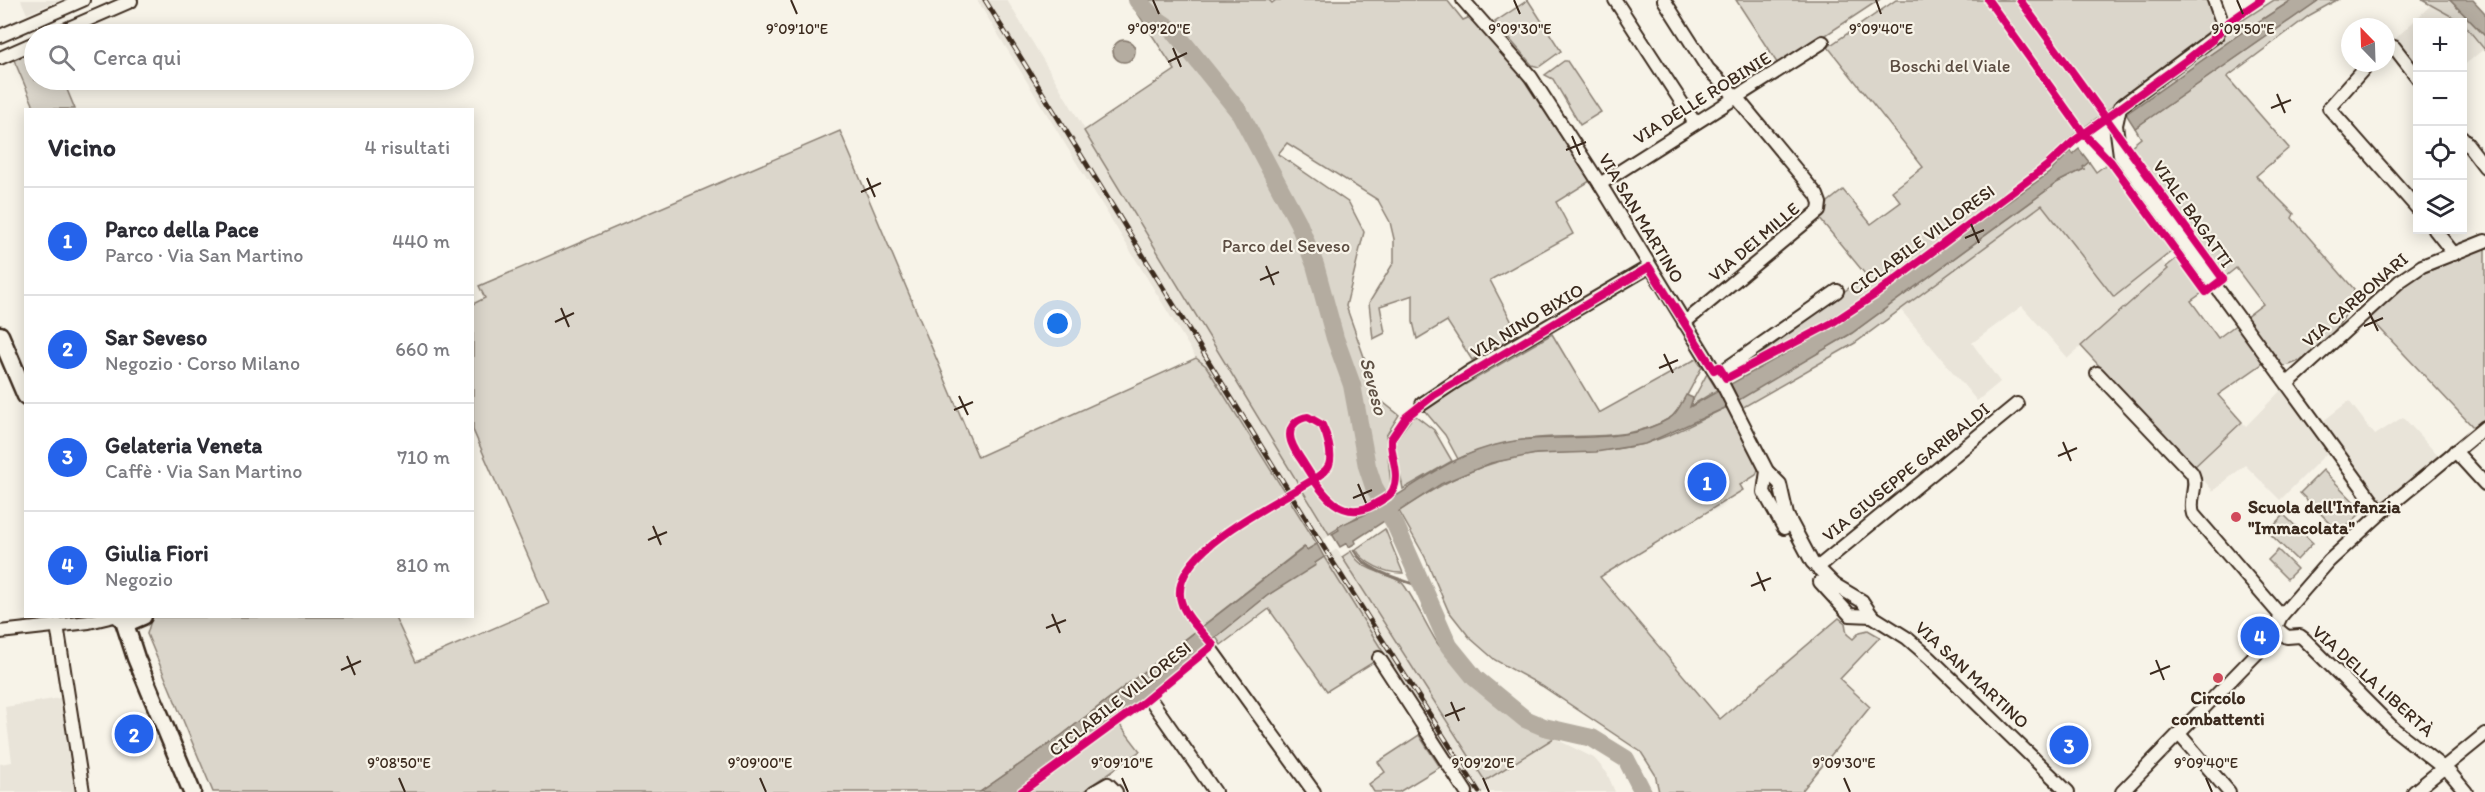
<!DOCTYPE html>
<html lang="it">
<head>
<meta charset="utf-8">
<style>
	:root { --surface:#fff; --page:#f2f2f3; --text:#2b2b33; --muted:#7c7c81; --line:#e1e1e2; --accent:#2563eb }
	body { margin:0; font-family:Itim,sans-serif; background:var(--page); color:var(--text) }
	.controls { position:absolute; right:18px; top:18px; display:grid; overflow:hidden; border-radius:0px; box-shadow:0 3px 15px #0003 }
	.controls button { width:54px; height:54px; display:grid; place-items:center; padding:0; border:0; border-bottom:2px solid var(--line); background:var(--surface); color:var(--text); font:30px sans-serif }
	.compass { position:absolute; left:2341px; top:18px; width:54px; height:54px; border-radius:50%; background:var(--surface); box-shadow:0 3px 15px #0003; rotate:337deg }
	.you { position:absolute; left:1058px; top:324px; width:21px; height:21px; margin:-15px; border:4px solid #fff; border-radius:50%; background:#1a73e8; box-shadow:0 0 0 9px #1a73e833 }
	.badge { display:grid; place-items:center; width:39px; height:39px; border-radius:50%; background:var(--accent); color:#fff; font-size:20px; font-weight:700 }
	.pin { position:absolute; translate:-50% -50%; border:3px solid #fff; box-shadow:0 2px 6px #0006 }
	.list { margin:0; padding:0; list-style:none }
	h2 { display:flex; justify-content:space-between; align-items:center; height:78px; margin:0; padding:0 24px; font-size:26px }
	h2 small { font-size:20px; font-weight:400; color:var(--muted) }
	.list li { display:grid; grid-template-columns:39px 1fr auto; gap:18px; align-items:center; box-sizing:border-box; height:108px; padding:0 24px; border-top:2px solid var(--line) }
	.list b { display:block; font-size:22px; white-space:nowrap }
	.list p { margin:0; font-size:20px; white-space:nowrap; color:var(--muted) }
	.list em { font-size:20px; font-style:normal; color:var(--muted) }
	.icon { flex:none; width:33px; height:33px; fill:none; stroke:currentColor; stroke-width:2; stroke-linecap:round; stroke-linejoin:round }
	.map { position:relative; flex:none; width:2485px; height:792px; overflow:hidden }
	.search { position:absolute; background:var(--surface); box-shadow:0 3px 15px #0003; left:24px; top:24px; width:450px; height:66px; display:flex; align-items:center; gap:15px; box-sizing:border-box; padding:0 21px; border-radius:33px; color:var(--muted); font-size:22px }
	.panel { position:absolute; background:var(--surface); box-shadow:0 3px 15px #0003; left:24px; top:108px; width:450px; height:510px; border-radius:0px }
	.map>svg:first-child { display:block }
</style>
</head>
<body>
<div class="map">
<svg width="2485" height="792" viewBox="0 0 2485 792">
	<rect width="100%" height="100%" fill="#f7f3e8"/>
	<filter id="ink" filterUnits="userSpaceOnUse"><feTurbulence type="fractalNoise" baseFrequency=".0167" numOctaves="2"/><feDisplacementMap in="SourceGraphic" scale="12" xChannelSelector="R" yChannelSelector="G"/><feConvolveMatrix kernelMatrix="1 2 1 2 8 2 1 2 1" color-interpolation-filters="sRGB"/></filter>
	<g filter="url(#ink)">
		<g fill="#e9e4d9">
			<polygon points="21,0 60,0 27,14"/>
			<polygon points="977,0 1007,0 1329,536 1317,544 1206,366 1196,358"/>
			<polygon points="2432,4 2460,22 2418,22 2417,75 2392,42"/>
			<polygon points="2462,24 2484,49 2463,66 2462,66"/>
			<polygon points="2043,205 2114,296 2161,259 2168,269 2068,358 2022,306 1972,343 2000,382 1977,401 1900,309"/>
			<polygon points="2288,383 2318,425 2349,401 2375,435 2403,417 2442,460 2373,519 2327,453 2280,500 2245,465 2213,491 2193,468 2242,422 2246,426"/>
			<polygon points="1337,549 1484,780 1554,738 1594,758 1607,773 1615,792 1472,792 1324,557"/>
			<polygon points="60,698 76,792 0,792 0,764 12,762 5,707"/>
		</g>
		<g fill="#dbd6cb" stroke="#8b8074" stroke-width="1.5">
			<polygon points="1129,0 1269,0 1272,3 1276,0 1447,0 1463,20 1470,17 1518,71 1590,181 1556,202 1573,234 1490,280 1518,334 1472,360 1447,321 1417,339 1413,322 1413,295 1380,306 1385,333 1373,339 1369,303 1394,262 1394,239 1390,222 1378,200 1287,143 1278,154 1349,203 1364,232 1346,306 1379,399 1399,415 1386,436 1391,486 1387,492 1362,505 1365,512 1329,534 1084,131 1175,70"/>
			<polygon points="1528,0 1561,51 1539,67 1532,65 1495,22"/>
			<polygon points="1736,0 1879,0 1779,66"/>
			<polygon points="1896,0 2210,0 2216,22 2215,31 2071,137 2048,163 1871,293 1812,330 1748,364 1866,275 1819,218 1826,210 1828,202 1843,190 1871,224 1901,202 1892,191 1923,167 1828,47"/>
			<polygon points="2274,0 2292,0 2241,33 2126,114 2124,111 2235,25"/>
			<path d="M 2319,0 L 2337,0 L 2310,15 L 2227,77 L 2289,148 L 2256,176 L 2294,214 L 2292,218 L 2354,289 C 2353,317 2311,366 2281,366 L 2245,318 L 2263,304 L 2236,268 L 2226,276 L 2130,147 L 2141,138 L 2135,128 Z"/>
			<polygon points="2422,0 2450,0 2485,36 2485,50 2462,22"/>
			<polygon points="34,51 34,80 63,80 75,109 35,109 14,60"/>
			<polygon points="1564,61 1567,61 1601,112 1580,125 1553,79 1545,75"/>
			<polygon points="840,131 978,457 1196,358 1206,366 1317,544 1307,550 1304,547 1062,735 980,792 213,792 147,634 152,617 395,617 416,662 549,604 473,430 473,304 485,298 479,286"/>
			<polygon points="2089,162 2096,172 2108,163 2172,251 2114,297 2042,205 1855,343 1740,409 1736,400 1852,333 2058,182 2084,169 2082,167"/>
			<polygon points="2485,248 2485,420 2474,428 2369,317 2398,290 2424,273"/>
			<polygon points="2177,258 2202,293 2191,301 2218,338 2237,324 2265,362 2218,395 2242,422 2193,468 2081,346 2168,269 2166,267"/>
			<path d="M 1552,334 L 1599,413 L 1696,359 L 1702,367 C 1695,379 1681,411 1670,418 C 1631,442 1582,434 1538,438 C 1511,440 1483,448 1458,459 L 1445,435 L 1423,409 Z"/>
			<polygon points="1707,374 1717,390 1689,407"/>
			<path d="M 1727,407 L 1759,467 L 1756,475 L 1740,485 L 1743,490 L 1600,577 L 1720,719 L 1839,618 L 1845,623 L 1847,634 L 1853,639 L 1860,632 L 1868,630 L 1880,637 L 1840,679 L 1870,707 L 1801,792 L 1659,792 L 1655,774 L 1641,752 L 1542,686 L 1495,660 L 1470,638 L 1448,610 L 1425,557 L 1399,511 C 1442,483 1485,459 1537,454 C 1573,451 1607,453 1642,444 C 1672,437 1699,420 1727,407 Z"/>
			<polygon points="1416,416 1434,430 1452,461 1403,489 1394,442 1412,418"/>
			<polygon points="2323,470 2363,511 2340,533 2300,493"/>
			<polygon points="2284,515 2313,543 2297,560 2268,532"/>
			<path d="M 1385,529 L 1403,573 C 1386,574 1363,563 1356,549 Z"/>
			<polygon points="2278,550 2297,569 2287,579 2268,560"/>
			<path d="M 1351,551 C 1361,572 1384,571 1401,582 C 1408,586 1430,633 1438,644 C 1468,685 1509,716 1554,738 L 1485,781 L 1342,557 Z"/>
			<polygon points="1324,557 1385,655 1327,691 1269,609 1221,645 1216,637 1268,595"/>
			<polygon points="1120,725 1140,751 1082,792 1029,792"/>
			<polygon points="1419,735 1440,767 1399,792 1374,792 1369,784 1385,772 1378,762"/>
		</g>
		<g fill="#b4aca0" stroke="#84786c" stroke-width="1.5">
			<polygon points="2292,0 2319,0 2135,128 2126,114 2241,33"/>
			<polygon points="2450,0 2473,0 2485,13 2485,36"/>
			<circle cx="1124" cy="51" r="11"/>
			<path d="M 2079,149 L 2089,162 L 2083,167 L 2084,169 L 2058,182 L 1852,333 L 1727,407 L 1645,444 L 1596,452 L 1536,454 L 1491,463 L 1441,484 L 1355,540 L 1356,543 L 1349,547 L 1347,543 L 1340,547 L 1332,534 L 1339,530 L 1338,527 C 1350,520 1364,516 1375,509 C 1418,484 1452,454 1504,443 C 1557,431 1621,448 1670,418 C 1677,414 1682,402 1686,395 L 1693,398 L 1690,407 L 1831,328 L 2049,173 L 2071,151 L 2073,154 Z"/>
			<polygon points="1317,544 1324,557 1315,563 1316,565 1268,595 1115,719 1013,792 980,792 1062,735 1305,547 1307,550"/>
		</g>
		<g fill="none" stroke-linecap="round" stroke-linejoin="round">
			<path stroke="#84786c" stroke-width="3" d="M 1354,550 C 1365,572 1401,579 1422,587"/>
			<polyline stroke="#b4aca0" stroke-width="18" points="1137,0 1152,16 1174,31 1240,113 1298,222 1315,265 1335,338 1352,385 1367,466 1374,487 1395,524 1449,646 1475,678 1525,719 1544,727 1592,738 1626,759 1643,792"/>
			<defs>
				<g id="minor">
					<polyline points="1463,0 1531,77 1600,184 1723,385 1767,471 1780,484 1787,515 1812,562 1835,585 1862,601 1872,616"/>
					<polyline points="1615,0 1695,123"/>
					<polyline points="1664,0 1708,69 1737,98 1817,195 1820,203 1819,211 1684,323"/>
					<polyline points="2214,0 2222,22 2217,35 2120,107 2116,125 2120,155 2381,513"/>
					<polyline points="55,34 131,1"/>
					<polyline points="0,36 83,0"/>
					<polyline points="2386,46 2394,47 2418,78"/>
					<polyline points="0,58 34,43"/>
					<polyline points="2369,63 2329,108 2418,209"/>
					<polyline points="2462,137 2485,167"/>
					<polyline points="1600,184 1823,42"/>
					<polyline points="2435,230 2454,254"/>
					<path d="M 2097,373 L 2192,473 C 2199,486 2188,499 2193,514 L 2281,616"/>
					<polyline points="1717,375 1837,291"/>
					<polyline points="2288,383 2400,281 2422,266 2485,241"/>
					<polyline points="1422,404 1471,371 1649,267"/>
					<polyline points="2455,451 2485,484"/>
					<polyline points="1767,471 1764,492 1784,528"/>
					<polyline points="1817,568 2017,404"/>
					<polyline points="1820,582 1850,615 1872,616 1907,638 1930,658 2068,792"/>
					<polyline points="57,625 83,792"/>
					<polyline points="2276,628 2287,637 2300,636 2304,639 2394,729 2451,774 2466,792"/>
					<polyline points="0,632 89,622 114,616"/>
					<polyline points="1213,652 1314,792"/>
					<polyline points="1379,658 1466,792"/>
					<polyline points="1153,703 1215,792"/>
					<polyline points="2179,734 2229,792"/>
					<polyline points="1094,792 1108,784 1116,792"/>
					<polyline points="2122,792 2263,647 2271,638 2281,616 2329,561 2381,513 2485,427"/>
					<polyline points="2414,792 2485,734"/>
				</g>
				<g id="major">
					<polyline points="0,335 26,396"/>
					<polyline points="120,617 129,622 143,616"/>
					<polyline points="124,621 136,658 192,792"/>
				</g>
			</defs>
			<use href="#minor" stroke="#3b2a1e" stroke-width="16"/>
			<use href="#major" stroke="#3b2a1e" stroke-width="21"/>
			<use href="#minor" stroke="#f7f3e8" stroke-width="12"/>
			<use href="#major" stroke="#f7f3e8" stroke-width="16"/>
			<defs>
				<polyline id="rail" points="985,0 1331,559 1479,792"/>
			</defs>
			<use href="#rail" stroke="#3b2a1e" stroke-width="5"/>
			<use href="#rail" stroke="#f7f3e8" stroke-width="3" stroke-dasharray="9" stroke-linecap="butt"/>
			<defs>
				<g id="cycleway">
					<polyline points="1988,0 2084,134 2111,162 2206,292 2223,279 2020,0"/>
					<path d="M 1021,792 L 1140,705 L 1213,645 C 1202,632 1185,617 1181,601 C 1168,555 1268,507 1301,487 C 1310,481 1325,475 1329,465 C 1333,454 1327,435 1322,425 L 1308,417 C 1298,418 1290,425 1290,435 C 1290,445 1299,456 1304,464 C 1320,489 1339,525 1375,504 C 1381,500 1390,497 1393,490 C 1401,474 1390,456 1391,439 L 1406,417 L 1434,395 L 1649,267 L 1714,370 L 1719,367 L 1726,378 L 1729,377 L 1832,323 L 1873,296 L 2047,166 L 2074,141 L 2188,59 L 2212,40 L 2226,24 L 2261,0"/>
				</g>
			</defs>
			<use href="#cycleway" stroke="#f7f3e8" stroke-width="11"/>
			<use href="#cycleway" stroke="#d6006c" stroke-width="8"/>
		</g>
	</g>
	<path fill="none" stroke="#3b2a1e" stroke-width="2" d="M 791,0 L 797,14M 1153,0 L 1159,14M 1514,0 L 1520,14M 1876,0 L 1881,14M 2237,0 L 2243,14M 1173,48 L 1181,67M 1168,62 L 1187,53M 2277,94 L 2285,113M 2271,108 L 2291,100M 1572,136 L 1580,155M 1566,150 L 1586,142M 867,178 L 875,197M 861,192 L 881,183M 1971,224 L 1979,243M 1965,238 L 1984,230M 1266,266 L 1274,285M 1260,280 L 1279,272M 561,308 L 569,327M 2369,312 L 2378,331M 555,322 L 574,313M 2364,326 L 2383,318M 1664,354 L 1673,373M 1659,368 L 1678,360M 959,396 L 968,415M 954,410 L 973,402M 2063,442 L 2071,461M 2058,456 L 2077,448M 1358,484 L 1366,503M 1353,498 L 1372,490M 653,526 L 661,545M 648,540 L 667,532M 1757,572 L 1765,591M 1751,586 L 1771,578M 1052,614 L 1060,633M 1046,628 L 1066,620M 347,656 L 355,675M 2156,660 L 2164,680M 341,670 L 361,661M 2150,674 L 2170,666M 1451,702 L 1459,721M 1445,716 L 1465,708M 399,778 L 405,792M 760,778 L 766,792M 1122,778 L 1128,792M 1483,778 L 1489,792M 1844,778 L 1850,792M 2206,778 L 2212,792"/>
	<g fill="#d1495b" stroke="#f7f3e8" stroke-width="2">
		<circle cx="2236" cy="517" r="6"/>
		<circle cx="2218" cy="678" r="6"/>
	</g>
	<g text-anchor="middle" stroke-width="4.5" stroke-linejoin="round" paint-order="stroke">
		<g font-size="18" fill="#5b4c41" stroke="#f7f3e8">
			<text x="1950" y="72">Boschi del Viale</text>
			<text x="1286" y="252">Parco del Seveso</text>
		</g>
		<g font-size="18" fill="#3b2a1e" stroke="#f7f3e8">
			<text transform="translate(1702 98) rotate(-32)" y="6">VIA DELLE ROBINIE</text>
			<text transform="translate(2193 214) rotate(55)" y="6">VIALE BAGATTI</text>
			<text transform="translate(1641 218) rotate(59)" y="6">VIA SAN MARTINO</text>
			<text transform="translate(1922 240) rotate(-36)" y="6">CICLABILE VILLORESI</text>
			<text transform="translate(1754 242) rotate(-40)" y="6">VIA DEI MILLE</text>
			<text transform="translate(2355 300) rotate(-41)" y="6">VIA CARBONARI</text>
			<text transform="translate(1527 321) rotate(-31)" y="6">VIA NINO BIXIO</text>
			<text transform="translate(1906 472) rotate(-39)" y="6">VIA GIUSEPPE GARIBALDI</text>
			<text transform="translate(1972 675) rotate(43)" y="6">VIA SAN MARTINO</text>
			<text transform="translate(2373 681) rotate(42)" y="6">VIA DELLA LIBERTÀ</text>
			<text transform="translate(1120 699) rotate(-38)" y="6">CICLABILE VILLORESI</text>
		</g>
		<g font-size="18" font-weight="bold" fill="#3b2a1e" stroke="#f7f3e8" text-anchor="start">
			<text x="2248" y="513">Scuola dell'Infanzia<tspan x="2248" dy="21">"Immacolata"</tspan></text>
			<text x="2218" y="704" text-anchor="middle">Circolo<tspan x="2218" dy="21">combattenti</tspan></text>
		</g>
		<g font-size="20" font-style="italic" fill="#5f5145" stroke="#f7f3e8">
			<text transform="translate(1374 386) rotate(75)" y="7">Seveso</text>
		</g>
	</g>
	<g font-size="15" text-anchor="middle" fill="#3b2a1e" stroke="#f7f3e8" stroke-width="4.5" stroke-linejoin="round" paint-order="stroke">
		<text x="797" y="34">9°09'10"E</text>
		<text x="1159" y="34">9°09'20"E</text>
		<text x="1520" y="34">9°09'30"E</text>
		<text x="1881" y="34">9°09'40"E</text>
		<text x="2243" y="34">9°09'50"E</text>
		<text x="399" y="768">9°08'50"E</text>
		<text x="760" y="768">9°09'00"E</text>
		<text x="1122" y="768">9°09'10"E</text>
		<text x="1483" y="768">9°09'20"E</text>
		<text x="1844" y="768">9°09'30"E</text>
		<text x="2206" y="768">9°09'40"E</text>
	</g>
</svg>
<div class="controls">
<button>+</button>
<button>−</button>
<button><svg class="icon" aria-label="locate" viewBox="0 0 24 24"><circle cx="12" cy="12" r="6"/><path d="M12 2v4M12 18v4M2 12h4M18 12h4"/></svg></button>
<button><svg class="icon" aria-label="layers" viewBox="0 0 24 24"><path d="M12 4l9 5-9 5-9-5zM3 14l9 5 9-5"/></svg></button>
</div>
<svg class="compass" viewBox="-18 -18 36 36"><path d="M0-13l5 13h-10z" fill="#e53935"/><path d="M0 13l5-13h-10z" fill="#7c7c81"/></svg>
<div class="you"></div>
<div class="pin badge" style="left:1707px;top:482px">1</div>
<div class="pin badge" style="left:134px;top:734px">2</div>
<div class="pin badge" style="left:2069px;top:745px">3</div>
<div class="pin badge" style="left:2260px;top:636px">4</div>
<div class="search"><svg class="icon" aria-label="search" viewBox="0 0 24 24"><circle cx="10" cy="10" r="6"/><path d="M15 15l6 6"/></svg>Cerca qui</div>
<section class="panel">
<h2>Vicino<small>4 risultati</small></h2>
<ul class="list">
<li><span class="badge">1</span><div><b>Parco della Pace</b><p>Parco · Via San Martino</p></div><em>440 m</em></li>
<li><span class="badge">2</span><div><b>Sar Seveso</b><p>Negozio · Corso Milano</p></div><em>660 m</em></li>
<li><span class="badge">3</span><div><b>Gelateria Veneta</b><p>Caffè · Via San Martino</p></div><em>710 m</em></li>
<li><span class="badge">4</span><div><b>Giulia Fiori</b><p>Negozio</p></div><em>810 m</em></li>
</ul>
</section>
</div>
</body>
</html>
